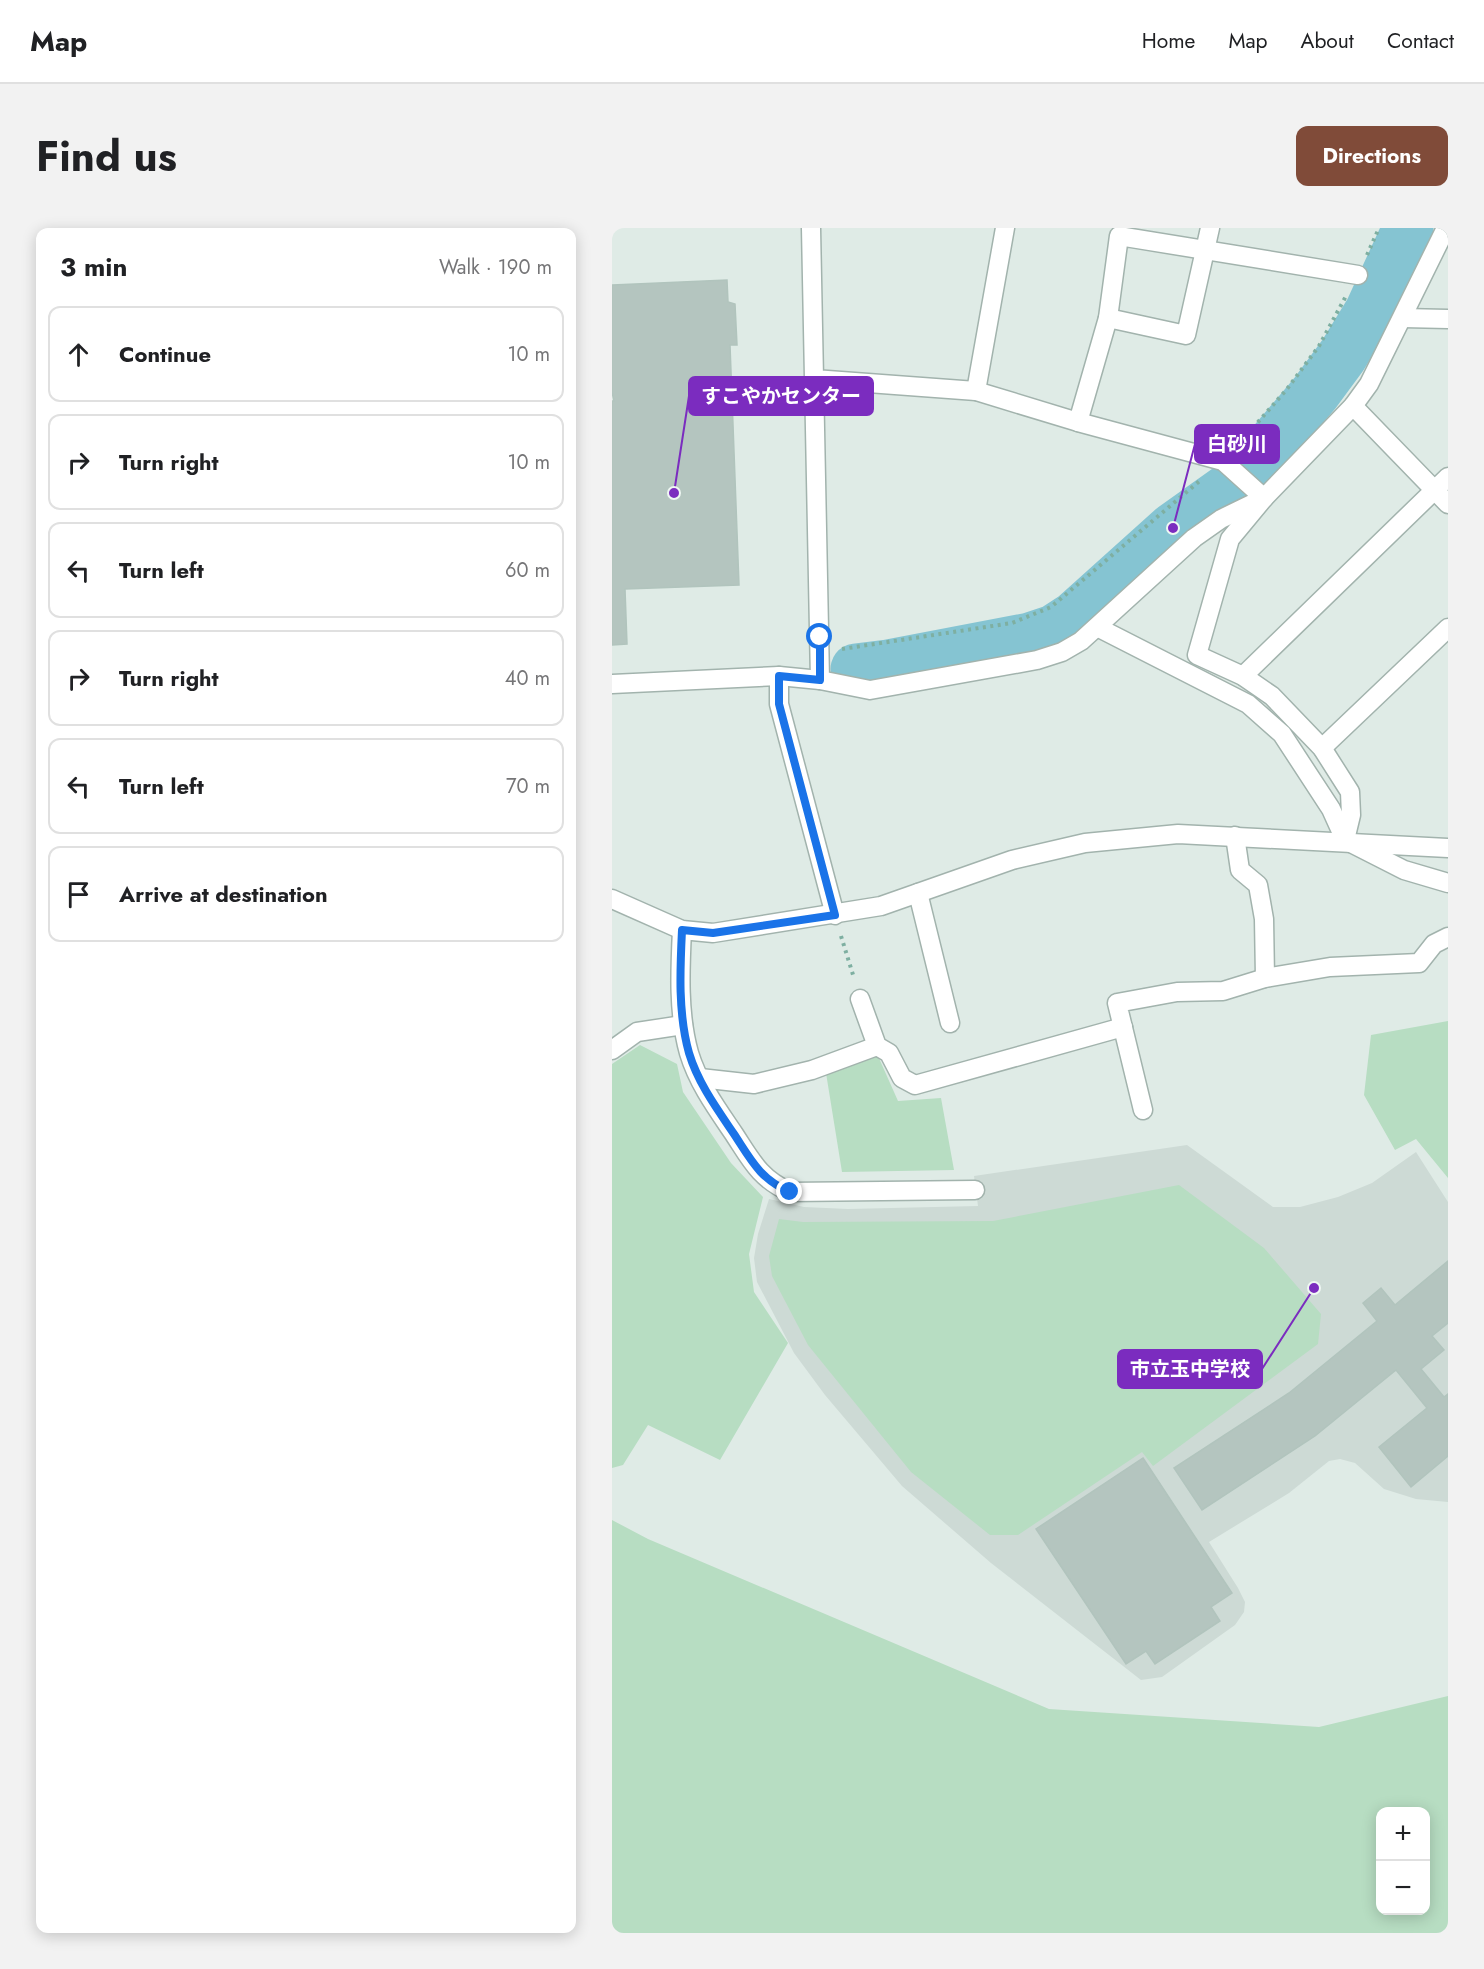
<!DOCTYPE html>
<html lang="en">
<head>
<meta charset="utf-8">
<style>
	:root { --surface:#fff; --page:#f2f2f2; --text:#202124; --muted:#757577; --line:#e0e0e0; --accent:#804b39 }
	body { margin:0; font-family:Jost,"Noto Sans JP",sans-serif; background:var(--page); color:var(--text) }
	.controls { position:absolute; right:18px; bottom:18px; display:grid; overflow:hidden; border-radius:12px; box-shadow:0 3px 15px #0003 }
	.controls button { width:54px; height:54px; display:grid; place-items:center; padding:0; border:0; border-bottom:2px solid var(--line); background:var(--surface); color:var(--text); font:30px sans-serif }
	.stop { position:absolute; width:18px; height:18px; margin:-14px; border:4px solid #1a73e8; border-radius:50%; background:#fff }
	.stop.end { background:#1a73e8; border-color:#fff; box-shadow:0 2px 6px #0008 }
	.list { margin:0; padding:0; list-style:none }
	h2 { display:flex; justify-content:space-between; align-items:center; height:78px; margin:0; padding:0 24px; font-size:26px }
	h2 small { font-size:20px; font-weight:400; color:var(--muted) }
	.list li { display:grid; grid-template-columns:39px 1fr auto; gap:18px; align-items:center; box-sizing:border-box; height:96px; margin:0 12px 12px; padding:0 12px; border:2px solid var(--line); border-radius:12px }
	.list b { display:block; font-size:22px; white-space:nowrap }
	.list em { font-size:20px; font-style:normal; color:var(--muted) }
	.icon { flex:none; width:33px; height:33px; fill:none; stroke:currentColor; stroke-width:2; stroke-linecap:round; stroke-linejoin:round }
	.map { position:relative; flex:none; width:836px; height:1705px; overflow:hidden; border-radius:12px }
	header { display:flex; align-items:center; gap:36px; box-sizing:border-box; height:84px; padding:0 30px; background:var(--surface); border-bottom:2px solid var(--line) }
	header strong { font-size:28px }
	nav { display:flex; gap:33px; margin-inline-start:auto; font-size:21px }
	.intro { display:flex; align-items:center; justify-content:space-between; box-sizing:border-box; height:144px; padding:0 36px }
	h1 { margin:0; font-size:42px }
	.button { padding:15px 27px; border-radius:12px; background:var(--accent); color:#fff; font-size:21px; font-weight:700 }
	main { display:flex; gap:36px; padding:0 36px }
	aside { flex:1; background:var(--surface); border-radius:12px; box-shadow:0 3px 15px #0003 }
	.map>svg:first-child { display:block }
</style>
</head>
<body>
<header>
<strong>Map</strong>
<nav><a>Home</a><a>Map</a><a>About</a><a>Contact</a></nav>
</header>
<div class="intro"><h1>Find us</h1><a class="button">Directions</a></div>
<main>
<aside>
<h2>3 min<small>Walk · 190 m</small></h2>
<ul class="list">
<li><svg class="icon" aria-label="ahead" viewBox="0 0 24 24"><path d="M12 20V5M6 11l6-6 6 6"/></svg><div><b>Continue</b></div><em>10 m</em></li>
<li><svg class="icon" aria-label="right" viewBox="0 0 24 24"><path d="M7 20v-9h11M14 6l5 5-5 5"/></svg><div><b>Turn right</b></div><em>10 m</em></li>
<li><svg class="icon" aria-label="left" viewBox="0 0 24 24"><path d="M17 20v-9H6M10 6l-5 5 5 5"/></svg><div><b>Turn left</b></div><em>60 m</em></li>
<li><svg class="icon" aria-label="right" viewBox="0 0 24 24"><path d="M7 20v-9h11M14 6l5 5-5 5"/></svg><div><b>Turn right</b></div><em>40 m</em></li>
<li><svg class="icon" aria-label="left" viewBox="0 0 24 24"><path d="M17 20v-9H6M10 6l-5 5 5 5"/></svg><div><b>Turn left</b></div><em>70 m</em></li>
<li><svg class="icon" aria-label="arrive" viewBox="0 0 24 24"><path d="M6 21V4h12l-3 4 3 4H6"/></svg><div><b>Arrive at destination</b></div></li>
</ul>
</aside>
<div class="map">
<svg width="836" height="1705" viewBox="0 0 836 1705">
	<rect width="100%" height="100%" fill="#dfebe6"/>
	<polygon fill="#cddad5" points="575,917 661,979 688,979 726,969 760,955 804,924 836,974 836,1274 804,1271 772,1261 743,1235 728,1231 717,1233 677,1265 597,1314 626,1360 633,1374 632,1384 623,1397 550,1449 529,1452 379,1335 290,1258 213,1167 182,1125 145,1054 142,1030 146,1006 157,971 192,979 236,981 366,978 362,948"/>
	<g fill="#b7ddc2" fill-rule="evenodd">
		<polygon points="836,793 836,950 804,911 783,922 752,867 759,807"/>
		<polygon points="28,817 65,836 71,864 119,935 151,969 137,1026 142,1064 176,1115 108,1232 36,1197 11,1237 0,1240 0,836"/>
		<polygon points="266,828 286,873 329,870 342,942 230,944 214,845"/>
		<polygon points="567,957 652,1020 709,1086 706,1116 541,1238 530,1224 406,1307 378,1307 299,1244 196,1117 160,1048 157,1028 167,991 191,994 381,993"/>
		<path d="M 0,1292 L 36,1311 L 437,1481 L 707,1499 L 836,1468 L 836,1705 L 0,1705 ZM 768,1584 L 814,1584 L 814,1682 L 768,1682 Z"/>
	</g>
	<g fill="none" stroke-linecap="round" stroke-linejoin="round">
		<polyline stroke="#85c4d2" stroke-width="51" points="244,441 276,437 418,410 442,402 462,389 561,300 620,258 642,237 703,165 731,127 758,83 796,0"/>
	</g>
	<g fill="#b4c5bf" stroke="#b1c4bd" stroke-width="1.5">
		<polygon points="115,52 116,74 123,76 125,117 118,117 127,357 13,361 15,416 0,417 0,173 2,173 0,164 0,57"/>
		<polygon points="836,1033 836,1095 820,1108 832,1122 809,1141 832,1169 836,1166 836,1228 799,1259 767,1219 815,1180 784,1142 703,1208 590,1282 562,1240 677,1165 765,1093 751,1075 769,1060 783,1077"/>
		<polygon points="531,1230 620,1365 599,1379 608,1393 543,1436 534,1423 514,1436 424,1301"/>
	</g>
	<g fill="none" stroke-linecap="round" stroke-linejoin="round">
		<defs>
			<g id="minor">
				<polyline points="199,0 208,452 258,462 425,432 450,424 469,413 582,310 609,291 652,270 611,233 466,194 364,163 202,151"/>
				<polyline points="496,90 574,107 598,0"/>
				<polyline points="791,90 836,91"/>
				<polyline points="364,163 393,0"/>
				<polyline points="741,178 836,276"/>
				<polyline points="466,194 496,90 507,8 746,47"/>
				<polyline points="485,399 636,476 670,506 719,581 733,612 792,642 836,655"/>
				<polyline points="167,448 167,476 223,687"/>
				<polyline points="631,448 836,249"/>
				<polyline points="710,520 836,400"/>
				<polyline points="623,608 628,642 646,657 652,691 653,750"/>
				<polyline points="733,612 739,587 738,564 710,520 660,468 631,448 585,427 618,311 652,270 741,178 757,156 834,0"/>
				<polyline points="306,665 338,795"/>
				<polyline points="0,671 70,702 101,705 269,678 400,632 473,615 566,606 836,620"/>
				<path d="M 70,702 C 68,742 66,786 77,825 C 86,855 105,881 122,906 C 139,932 148,951 178,964 L 363,962"/>
				<polyline points="248,771 265,818 277,825 290,850 303,857 511,799"/>
				<polyline points="0,822 25,804 71,797"/>
				<polyline points="88,850 142,856 200,842 265,818"/>
				<polyline points="531,882 505,775 565,764 611,763 653,750 718,739 807,735 822,716 836,709"/>
			</g>
			<polyline id="tertiary" points="0,456 167,448 208,452"/>
		</defs>
		<use href="#minor" stroke="#a2b3ad" stroke-width="21"/>
		<use href="#tertiary" stroke="#a2b3ad" stroke-width="21"/>
		<g stroke="#7eafa1" stroke-width="4" stroke-dasharray="3 4.5" stroke-linecap="butt">
			<polyline points="755,27 767,0"/>
			<polyline points="626,217 675,161 707,118 734,68"/>
			<polyline points="230,421 400,395 439,379 590,251"/>
			<polyline points="229,708 242,750"/>
		</g>
		<use href="#minor" stroke="#fff" stroke-width="18"/>
		<use href="#tertiary" stroke="#fff" stroke-width="18"/>
	</g>
	<g fill="none" stroke-linecap="round" stroke-linejoin="round">
		<path stroke="#1a73e8" stroke-width="8" d="M 178,964 C 148,951 139,932 122,906 C 105,881 86,855 77,825 C 66,786 68,742 70,702 L 101,705 L 223,687 L 167,476 L 167,448 L 208,452 L 208,409"/>
	</g>
	<path fill="none" stroke="#7b2cbf" stroke-width="2" d="M62 265L77 168M561 300L583 216M702 1060L650 1141"/>
	<g fill="#7b2cbf" stroke="#eff7f3" stroke-width="2">
		<circle cx="62" cy="265" r="6"/>
		<circle cx="561" cy="300" r="6"/>
		<circle cx="702" cy="1060" r="6"/>
	</g>
	<g fill="#7b2cbf" stroke="#7b2cbf" stroke-width="2">
		<rect x="77" y="149" width="184" height="38" rx="6"/>
		<rect x="583" y="197" width="84" height="38" rx="6"/>
		<rect x="506" y="1122" width="144" height="38" rx="6"/>
	</g>
	<g font-size="20" text-anchor="middle" font-weight="bold" fill="#fff">
		<text x="169" y="175">すこやかセンター</text>
		<text x="625" y="223">白砂川</text>
		<text x="578" y="1148">市立玉中学校</text>
	</g>
</svg>
<div class="controls">
<button>+</button>
<button>−</button>
</div>
<div class="stop" style="left:208px;top:409px"></div>
<div class="stop end" style="left:178px;top:964px"></div>
</div>
</main>
</body>
</html>
